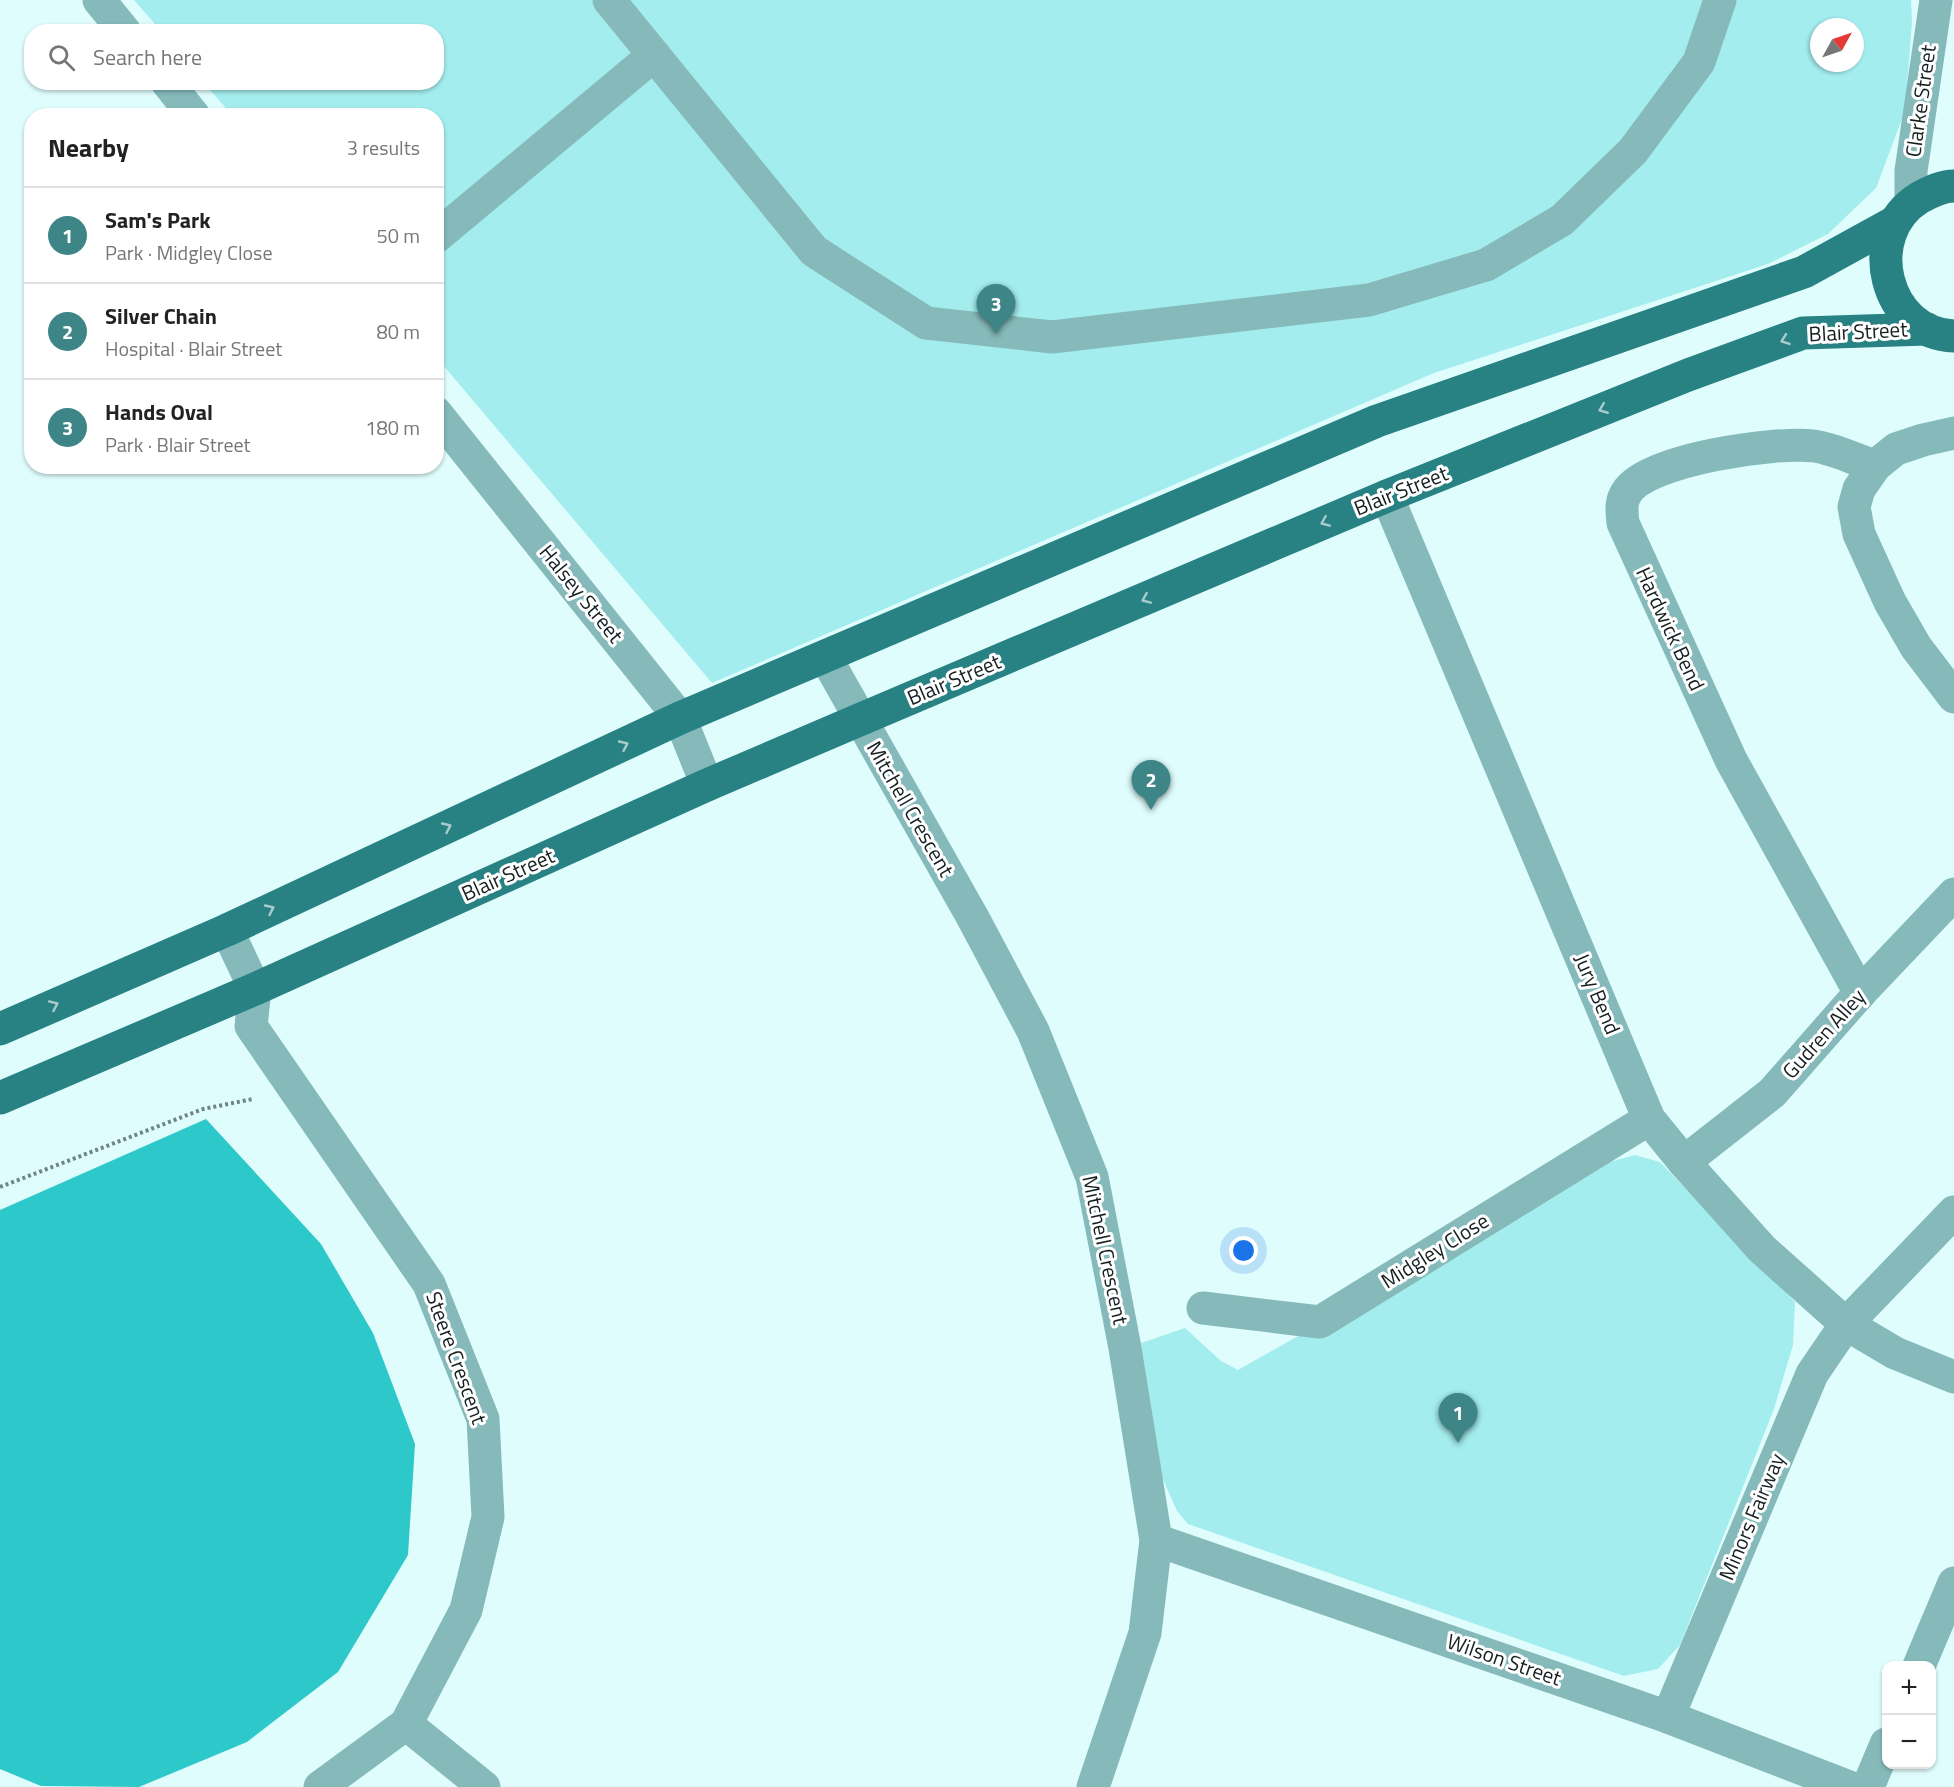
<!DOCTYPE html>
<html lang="en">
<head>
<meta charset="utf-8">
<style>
	:root { --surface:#fff; --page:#f2f2f2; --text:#222; --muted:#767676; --line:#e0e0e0; --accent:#3d8586 }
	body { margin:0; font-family:"Titillium Web",sans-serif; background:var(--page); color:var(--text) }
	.controls { position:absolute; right:18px; bottom:18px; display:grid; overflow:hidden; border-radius:12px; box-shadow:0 2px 4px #0004 }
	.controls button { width:54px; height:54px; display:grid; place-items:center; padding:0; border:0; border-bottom:2px solid var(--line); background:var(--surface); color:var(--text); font:30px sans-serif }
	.compass { position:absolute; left:1810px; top:18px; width:54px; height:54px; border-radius:50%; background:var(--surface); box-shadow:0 2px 4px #0004; rotate:50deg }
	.you { position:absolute; left:1244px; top:1251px; width:21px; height:21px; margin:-15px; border:4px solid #fff; border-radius:50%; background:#1a73e8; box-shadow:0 0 0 9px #1a73e833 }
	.badge { display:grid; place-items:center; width:39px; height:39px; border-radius:50%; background:var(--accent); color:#fff; font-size:20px; font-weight:700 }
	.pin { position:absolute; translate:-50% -50px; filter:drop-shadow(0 2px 3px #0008) }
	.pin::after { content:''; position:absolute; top:32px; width:21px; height:18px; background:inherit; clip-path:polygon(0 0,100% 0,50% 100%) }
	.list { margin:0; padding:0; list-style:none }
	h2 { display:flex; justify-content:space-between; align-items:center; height:78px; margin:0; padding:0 24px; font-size:26px }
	h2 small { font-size:20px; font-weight:400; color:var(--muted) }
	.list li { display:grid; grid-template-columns:39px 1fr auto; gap:18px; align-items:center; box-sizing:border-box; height:96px; padding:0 24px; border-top:2px solid var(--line) }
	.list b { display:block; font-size:22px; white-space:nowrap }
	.list p { margin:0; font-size:20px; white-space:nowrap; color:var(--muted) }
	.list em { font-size:20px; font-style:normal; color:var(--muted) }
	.icon { flex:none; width:33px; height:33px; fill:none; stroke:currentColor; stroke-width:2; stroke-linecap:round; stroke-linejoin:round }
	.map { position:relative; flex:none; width:1954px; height:1787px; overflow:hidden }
	.search { position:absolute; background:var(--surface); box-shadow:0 2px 4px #0004; left:24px; top:24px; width:420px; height:66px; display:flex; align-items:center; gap:15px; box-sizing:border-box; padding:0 21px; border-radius:24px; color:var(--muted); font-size:22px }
	.panel { position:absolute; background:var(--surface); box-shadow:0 2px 4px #0004; left:24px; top:108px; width:420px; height:366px; border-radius:24px }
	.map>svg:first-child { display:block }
</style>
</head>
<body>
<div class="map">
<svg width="1954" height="1787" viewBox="0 0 1954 1787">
	<rect width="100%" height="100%" fill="#e0fdfd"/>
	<g fill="#a4edee" fill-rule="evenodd">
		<path d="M 134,0 L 1911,0 L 1912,23 L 1905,111 L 1876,188 L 1828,234 L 1768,264 L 1434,373 L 712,683 L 437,358 L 436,116 L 232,115 L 204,83 L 436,82 L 436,32 L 161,31 ZM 1819,27 L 1855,27 L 1855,63 L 1819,63 Z"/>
		<polygon points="1635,1155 1660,1162 1795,1302 1793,1345 1774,1409 1680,1645 1658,1669 1624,1676 1188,1524 1177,1511 1162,1477 1141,1343 1185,1328 1221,1361 1238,1370 1602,1164"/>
	</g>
	<polygon fill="#2dc8ca" points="206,1119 321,1244 373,1333 415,1444 408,1555 338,1672 247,1742 139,1787 41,1786 0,1769 0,1210"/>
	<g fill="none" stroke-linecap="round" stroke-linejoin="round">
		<polyline stroke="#718484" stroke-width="4" stroke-dasharray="3 3" stroke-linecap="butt" points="0,1187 203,1109 253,1099"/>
		<g stroke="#86baba" stroke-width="33">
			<polyline points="99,0 125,32"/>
			<polyline points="609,0 814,251 926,323 1052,337 1369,300 1486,265 1562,220 1633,151 1699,62 1720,0"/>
			<polyline points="167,82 194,116"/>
			<polyline points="1911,203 1911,171 1936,0"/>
			<polyline points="436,237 654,55"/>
			<polyline points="436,413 680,718 707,785"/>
			<polyline points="1954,433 1923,440 1896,449 1875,466 1859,489 1854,507 1859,534 1890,602 1916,647 1954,697"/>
			<polyline points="1387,496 1649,1119 1684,1162 1762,1249 1846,1324 1895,1353 1954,1377"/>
			<polyline points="826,658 973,918 1033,1031 1092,1177 1125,1348 1156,1540 1145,1633 1093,1787"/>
			<polyline points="227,930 255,989 251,1026 429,1284 483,1419 488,1517 466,1610 406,1724 320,1787"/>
			<path d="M 1860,993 L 1731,760 L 1623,523 C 1622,512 1620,502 1627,492 C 1648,459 1777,441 1814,446 C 1835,449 1856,460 1875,466"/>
			<polyline points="1684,1162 1772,1093 1860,993 1954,894"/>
			<polyline points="1203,1308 1320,1322 1649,1119"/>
			<polyline points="1156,1540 1668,1717 1849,1787"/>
			<polyline points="1919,1666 1954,1583"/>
			<polyline points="1668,1717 1812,1374 1846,1324 1954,1212"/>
			<polyline points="406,1724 484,1787"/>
			<polyline points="1868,1787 1886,1744"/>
		</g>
		<g stroke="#288283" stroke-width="33">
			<path d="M 1954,186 C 1942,186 1930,192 1919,198 C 1860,235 1885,334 1954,336"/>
			<polyline points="0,1029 227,930 680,718 1377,421 1804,272 1895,222"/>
			<polyline points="0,1098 255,989 707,785 859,720 1387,496 1688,375 1803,333 1927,329"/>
		</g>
	</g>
	<defs><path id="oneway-chevron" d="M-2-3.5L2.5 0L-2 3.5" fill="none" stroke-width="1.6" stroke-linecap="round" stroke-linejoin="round" transform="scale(1.5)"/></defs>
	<g stroke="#a9cdcd">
		<use href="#oneway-chevron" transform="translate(1785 340) rotate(160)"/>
		<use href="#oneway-chevron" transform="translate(1603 409) rotate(158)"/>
		<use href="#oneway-chevron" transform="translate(1325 522) rotate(157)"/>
		<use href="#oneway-chevron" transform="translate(1146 599) rotate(157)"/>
		<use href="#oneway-chevron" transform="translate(624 745) rotate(-25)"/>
		<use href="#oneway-chevron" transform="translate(447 827) rotate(-25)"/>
		<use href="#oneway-chevron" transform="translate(270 909) rotate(-25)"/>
		<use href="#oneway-chevron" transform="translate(54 1005) rotate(-24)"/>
	</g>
	<g text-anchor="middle" stroke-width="6" stroke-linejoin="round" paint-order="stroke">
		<g font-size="21" fill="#151f20" stroke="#fff">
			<text transform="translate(1921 101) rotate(-82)" y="7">Clarke Street</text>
			<text transform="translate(1858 332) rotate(-3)" y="7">Blair Street</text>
			<text transform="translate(1401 491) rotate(-22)" y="7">Blair Street</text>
			<text transform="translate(581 594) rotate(51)" y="7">Halsey Street</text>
			<text transform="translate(1670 629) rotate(65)" y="7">Hardwick Bend</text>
			<text transform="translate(954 680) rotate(-23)" y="7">Blair Street</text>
			<text transform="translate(910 809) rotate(60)" y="7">Mitchell Crescent</text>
			<text transform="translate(508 875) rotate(-24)" y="7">Blair Street</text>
			<text transform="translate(1597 994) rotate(67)" y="7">Jury Bend</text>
			<text transform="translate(1824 1034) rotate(-48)" y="7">Gudren Alley</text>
			<text transform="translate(1105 1250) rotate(78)" y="7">Mitchell Crescent</text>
			<text transform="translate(1435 1251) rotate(-32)" y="7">Midgley Close</text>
			<text transform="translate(456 1358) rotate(70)" y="7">Steere Crescent</text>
			<text transform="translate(1752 1517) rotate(-67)" y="7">Minors Fairway</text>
			<text transform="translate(1504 1660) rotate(19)" y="7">Wilson Street</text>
		</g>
	</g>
</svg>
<div class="controls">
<button>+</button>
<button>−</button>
</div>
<svg class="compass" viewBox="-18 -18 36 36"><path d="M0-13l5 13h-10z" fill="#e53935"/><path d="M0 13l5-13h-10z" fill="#767676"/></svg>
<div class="you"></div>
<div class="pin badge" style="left:1458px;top:1443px">1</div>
<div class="pin badge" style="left:1151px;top:810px">2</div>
<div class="pin badge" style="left:996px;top:334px">3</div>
<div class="search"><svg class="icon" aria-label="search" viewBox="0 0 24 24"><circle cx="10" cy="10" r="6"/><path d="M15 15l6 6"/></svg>Search here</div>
<section class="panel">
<h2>Nearby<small>3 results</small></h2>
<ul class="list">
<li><span class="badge">1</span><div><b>Sam's Park</b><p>Park · Midgley Close</p></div><em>50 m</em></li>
<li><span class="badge">2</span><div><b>Silver Chain</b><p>Hospital · Blair Street</p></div><em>80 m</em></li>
<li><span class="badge">3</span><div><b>Hands Oval</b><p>Park · Blair Street</p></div><em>180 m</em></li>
</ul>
</section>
</div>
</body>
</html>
